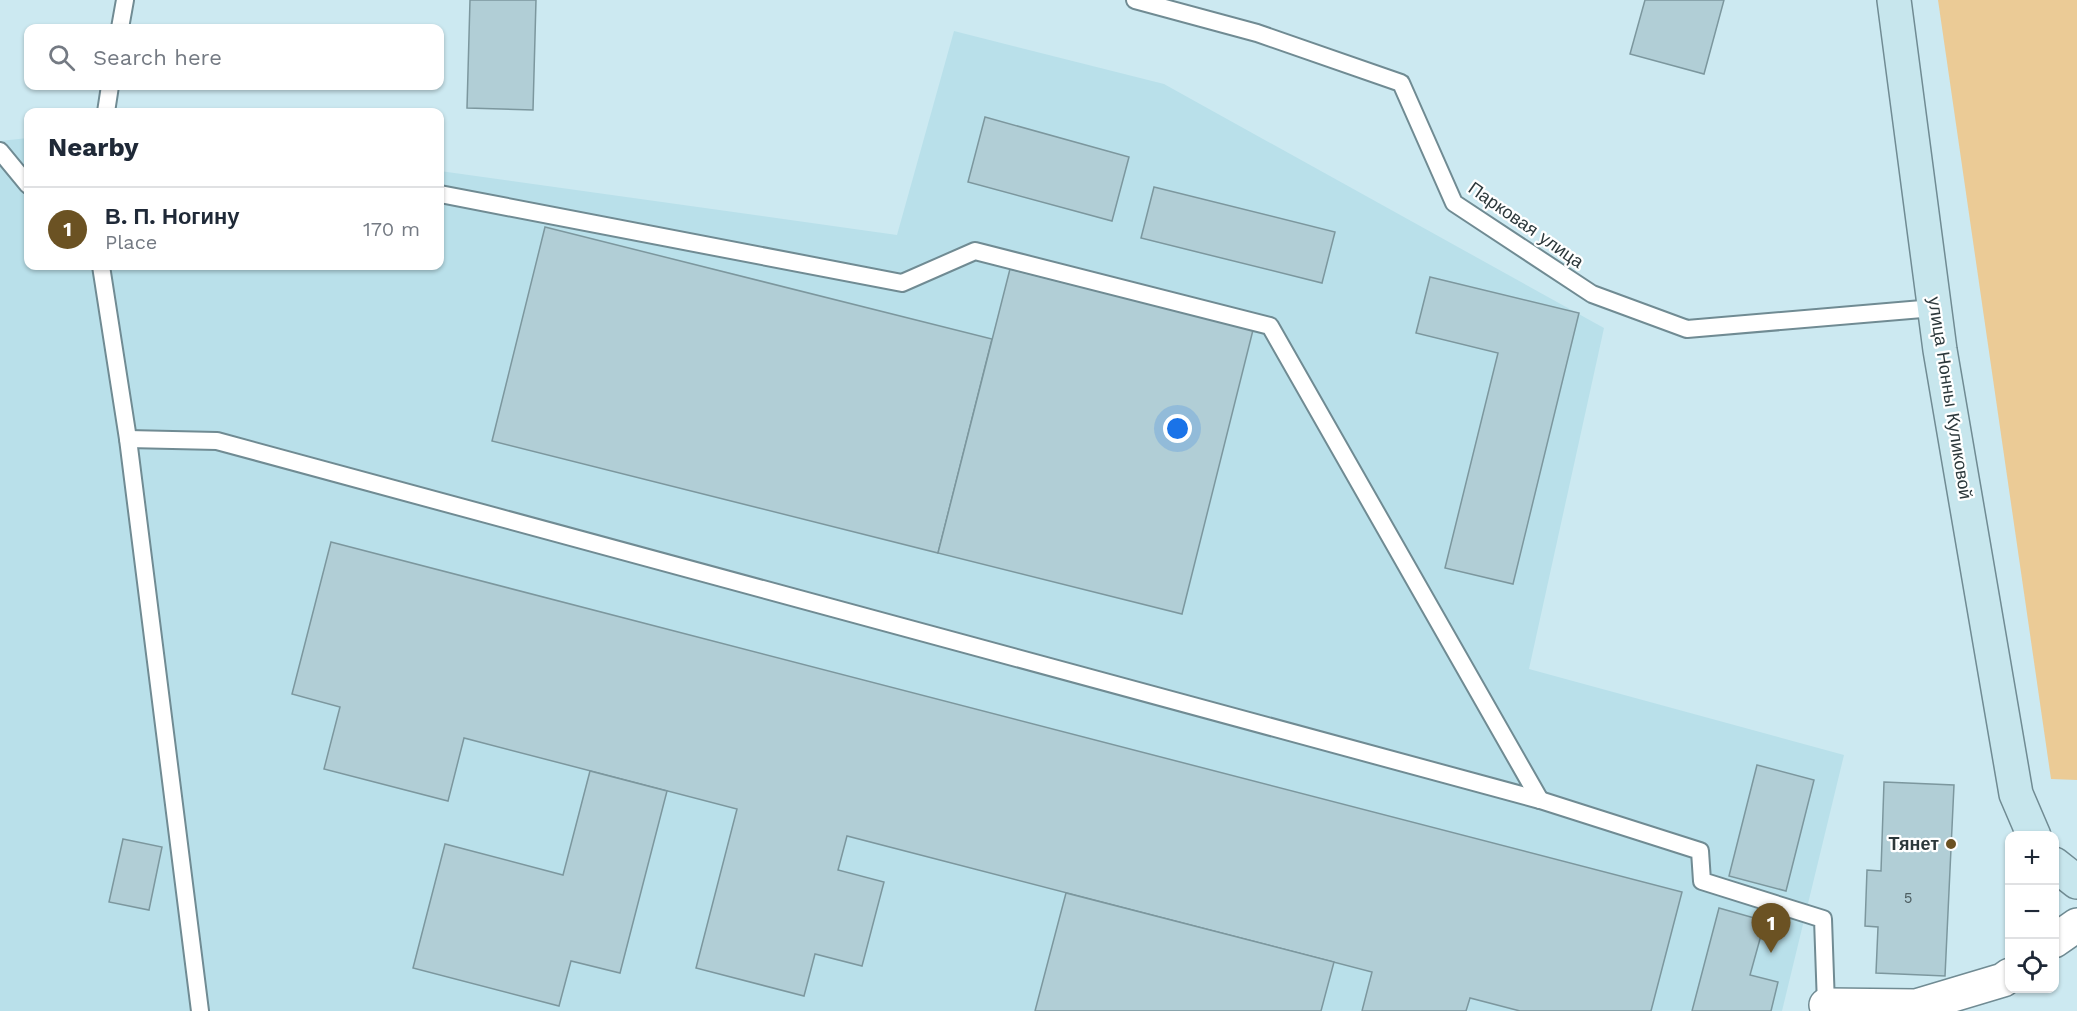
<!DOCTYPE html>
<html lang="en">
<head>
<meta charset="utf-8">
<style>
	:root { --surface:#fff; --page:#f6f6f7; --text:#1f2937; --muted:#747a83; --line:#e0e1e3; --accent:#6b5223 }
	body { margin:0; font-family:"Work Sans",sans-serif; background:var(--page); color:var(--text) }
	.controls { position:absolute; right:18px; bottom:18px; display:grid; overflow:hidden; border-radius:12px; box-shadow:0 2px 4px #0004 }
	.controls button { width:54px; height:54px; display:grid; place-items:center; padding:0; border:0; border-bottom:2px solid var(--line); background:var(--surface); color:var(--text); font:30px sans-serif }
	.you { position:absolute; left:1178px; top:429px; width:21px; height:21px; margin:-15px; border:4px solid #fff; border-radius:50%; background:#1a73e8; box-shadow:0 0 0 9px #1a73e833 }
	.badge { display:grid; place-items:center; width:39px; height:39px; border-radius:50%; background:var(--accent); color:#fff; font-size:20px; font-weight:700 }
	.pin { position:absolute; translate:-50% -50px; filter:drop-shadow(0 2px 3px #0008) }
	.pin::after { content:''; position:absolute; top:32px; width:21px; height:18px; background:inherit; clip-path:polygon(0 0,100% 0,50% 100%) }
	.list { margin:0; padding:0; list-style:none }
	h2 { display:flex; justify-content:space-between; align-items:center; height:78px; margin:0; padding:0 24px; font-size:26px }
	h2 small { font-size:20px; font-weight:400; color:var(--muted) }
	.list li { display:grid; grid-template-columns:39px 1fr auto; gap:18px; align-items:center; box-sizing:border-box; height:84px; padding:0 24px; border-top:2px solid var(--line) }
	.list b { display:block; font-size:22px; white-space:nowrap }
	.list p { margin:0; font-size:20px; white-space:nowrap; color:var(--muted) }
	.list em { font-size:20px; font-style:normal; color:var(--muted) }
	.icon { flex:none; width:33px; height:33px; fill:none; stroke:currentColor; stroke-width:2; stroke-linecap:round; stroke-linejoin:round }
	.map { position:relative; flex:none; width:2077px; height:1011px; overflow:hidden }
	.search { position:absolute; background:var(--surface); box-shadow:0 2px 4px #0004; left:24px; top:24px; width:420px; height:66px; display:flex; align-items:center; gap:15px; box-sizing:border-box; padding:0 21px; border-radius:12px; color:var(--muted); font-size:22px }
	.panel { position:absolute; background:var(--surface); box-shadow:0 2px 4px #0004; left:24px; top:108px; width:420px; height:162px; border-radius:12px }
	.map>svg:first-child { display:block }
</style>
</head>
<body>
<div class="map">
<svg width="2077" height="1011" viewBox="0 0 2077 1011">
	<rect width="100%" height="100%" fill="#cce9f1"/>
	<polygon fill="#b9e0ea" points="954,31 1164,84 1604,328 1529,669 1844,755 1782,1011 0,1011 0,141 28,138 28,266 440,266 440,171 897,235"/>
	<polygon fill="#ebcb96" points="1938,0 2077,0 2077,780 2051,779"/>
	<g fill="#b1ced6" stroke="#7c979e" stroke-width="1.5">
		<polygon points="470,0 536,0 533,110 467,108"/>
		<polygon points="1645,0 1724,0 1704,74 1630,54"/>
		<polygon points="985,117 1129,157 1112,221 968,182"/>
		<polygon points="1154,187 1335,232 1322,283 1141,238"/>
		<polygon points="545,227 992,339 938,553 492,441"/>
		<polygon points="1010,269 1253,330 1182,614 938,553"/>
		<polygon points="1430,277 1579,313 1513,584 1445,568 1498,353 1416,333"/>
		<polygon points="331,542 1682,892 1651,1011 1520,1011 1470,998 1466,1011 1362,1011 1372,972 847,836 838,870 884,882 862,966 815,954 804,996 696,968 737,809 464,738 448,801 324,769 340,707 292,694"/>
		<polygon points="1757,765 1814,780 1786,891 1729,876"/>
		<polygon points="590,771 667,791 620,973 571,961 559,1006 413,968 445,844 563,875"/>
		<polygon points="1884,782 1954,785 1945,976 1876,973 1878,927 1865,926 1867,870 1881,871"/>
		<polygon points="123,839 162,847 149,910 109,902"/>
		<polygon points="1066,893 1334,962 1321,1011 1035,1011"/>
		<polygon points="1719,908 1765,921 1750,975 1778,982 1771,1011 1692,1011"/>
	</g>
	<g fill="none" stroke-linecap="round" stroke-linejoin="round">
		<defs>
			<g id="lane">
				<polyline points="1135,0 1257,33 1401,83 1454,203 1592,294 1687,329 1934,308"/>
				<polyline points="120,28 125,0"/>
				<polyline points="106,112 110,86"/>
				<polyline points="0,151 28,185"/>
				<polyline points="440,194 902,283 975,251 1270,326 1540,800"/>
				<polyline points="101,266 128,439 200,1011"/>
				<polyline points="128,439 217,441 1540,800 1700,851 1702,881 1823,919 1826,1005 1823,1010"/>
			</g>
			<g id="street">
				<polyline points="2054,941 2077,925"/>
				<polyline points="1826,1005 1916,1006 2003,980 2010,975"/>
			</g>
			<g id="secondary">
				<polyline points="1894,0 1940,350 2016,794 2034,836"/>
				<polyline points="2054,864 2077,882"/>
			</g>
		</defs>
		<use href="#lane" stroke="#708b93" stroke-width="20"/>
		<use href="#street" stroke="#708b93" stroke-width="36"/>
		<use href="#secondary" stroke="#708b93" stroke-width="36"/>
		<use href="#lane" stroke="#fff" stroke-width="16"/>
		<use href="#street" stroke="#fff" stroke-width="33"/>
		<use href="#secondary" stroke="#c7e6ed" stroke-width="33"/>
	</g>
	<circle fill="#6b5223" stroke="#fff" stroke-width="2" cx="1951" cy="844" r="6"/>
	<g text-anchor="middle" stroke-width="4.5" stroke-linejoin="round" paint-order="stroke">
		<g font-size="15" fill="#4d5e62">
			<text x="1908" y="903">5</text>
		</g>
		<g font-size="18" fill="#2c383b" stroke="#fff">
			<text transform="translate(1526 225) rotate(35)" y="6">Парковая улица</text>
			<text transform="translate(1950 398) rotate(81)" y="6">улица Нонны Куликовой</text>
		</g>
		<g font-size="18" font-weight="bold" fill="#2c383b" stroke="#fff" text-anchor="end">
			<text x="1939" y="850">Тянет</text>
		</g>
	</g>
</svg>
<div class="controls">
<button>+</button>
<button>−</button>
<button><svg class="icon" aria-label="locate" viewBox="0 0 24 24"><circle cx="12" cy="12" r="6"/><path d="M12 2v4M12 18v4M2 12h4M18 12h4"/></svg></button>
</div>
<div class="you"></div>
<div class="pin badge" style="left:1771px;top:953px">1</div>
<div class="search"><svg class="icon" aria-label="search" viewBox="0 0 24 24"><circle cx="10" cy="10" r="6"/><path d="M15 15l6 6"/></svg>Search here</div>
<section class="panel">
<h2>Nearby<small></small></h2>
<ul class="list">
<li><span class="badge">1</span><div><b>В. П. Ногину</b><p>Place</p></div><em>170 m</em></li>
</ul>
</section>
</div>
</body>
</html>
